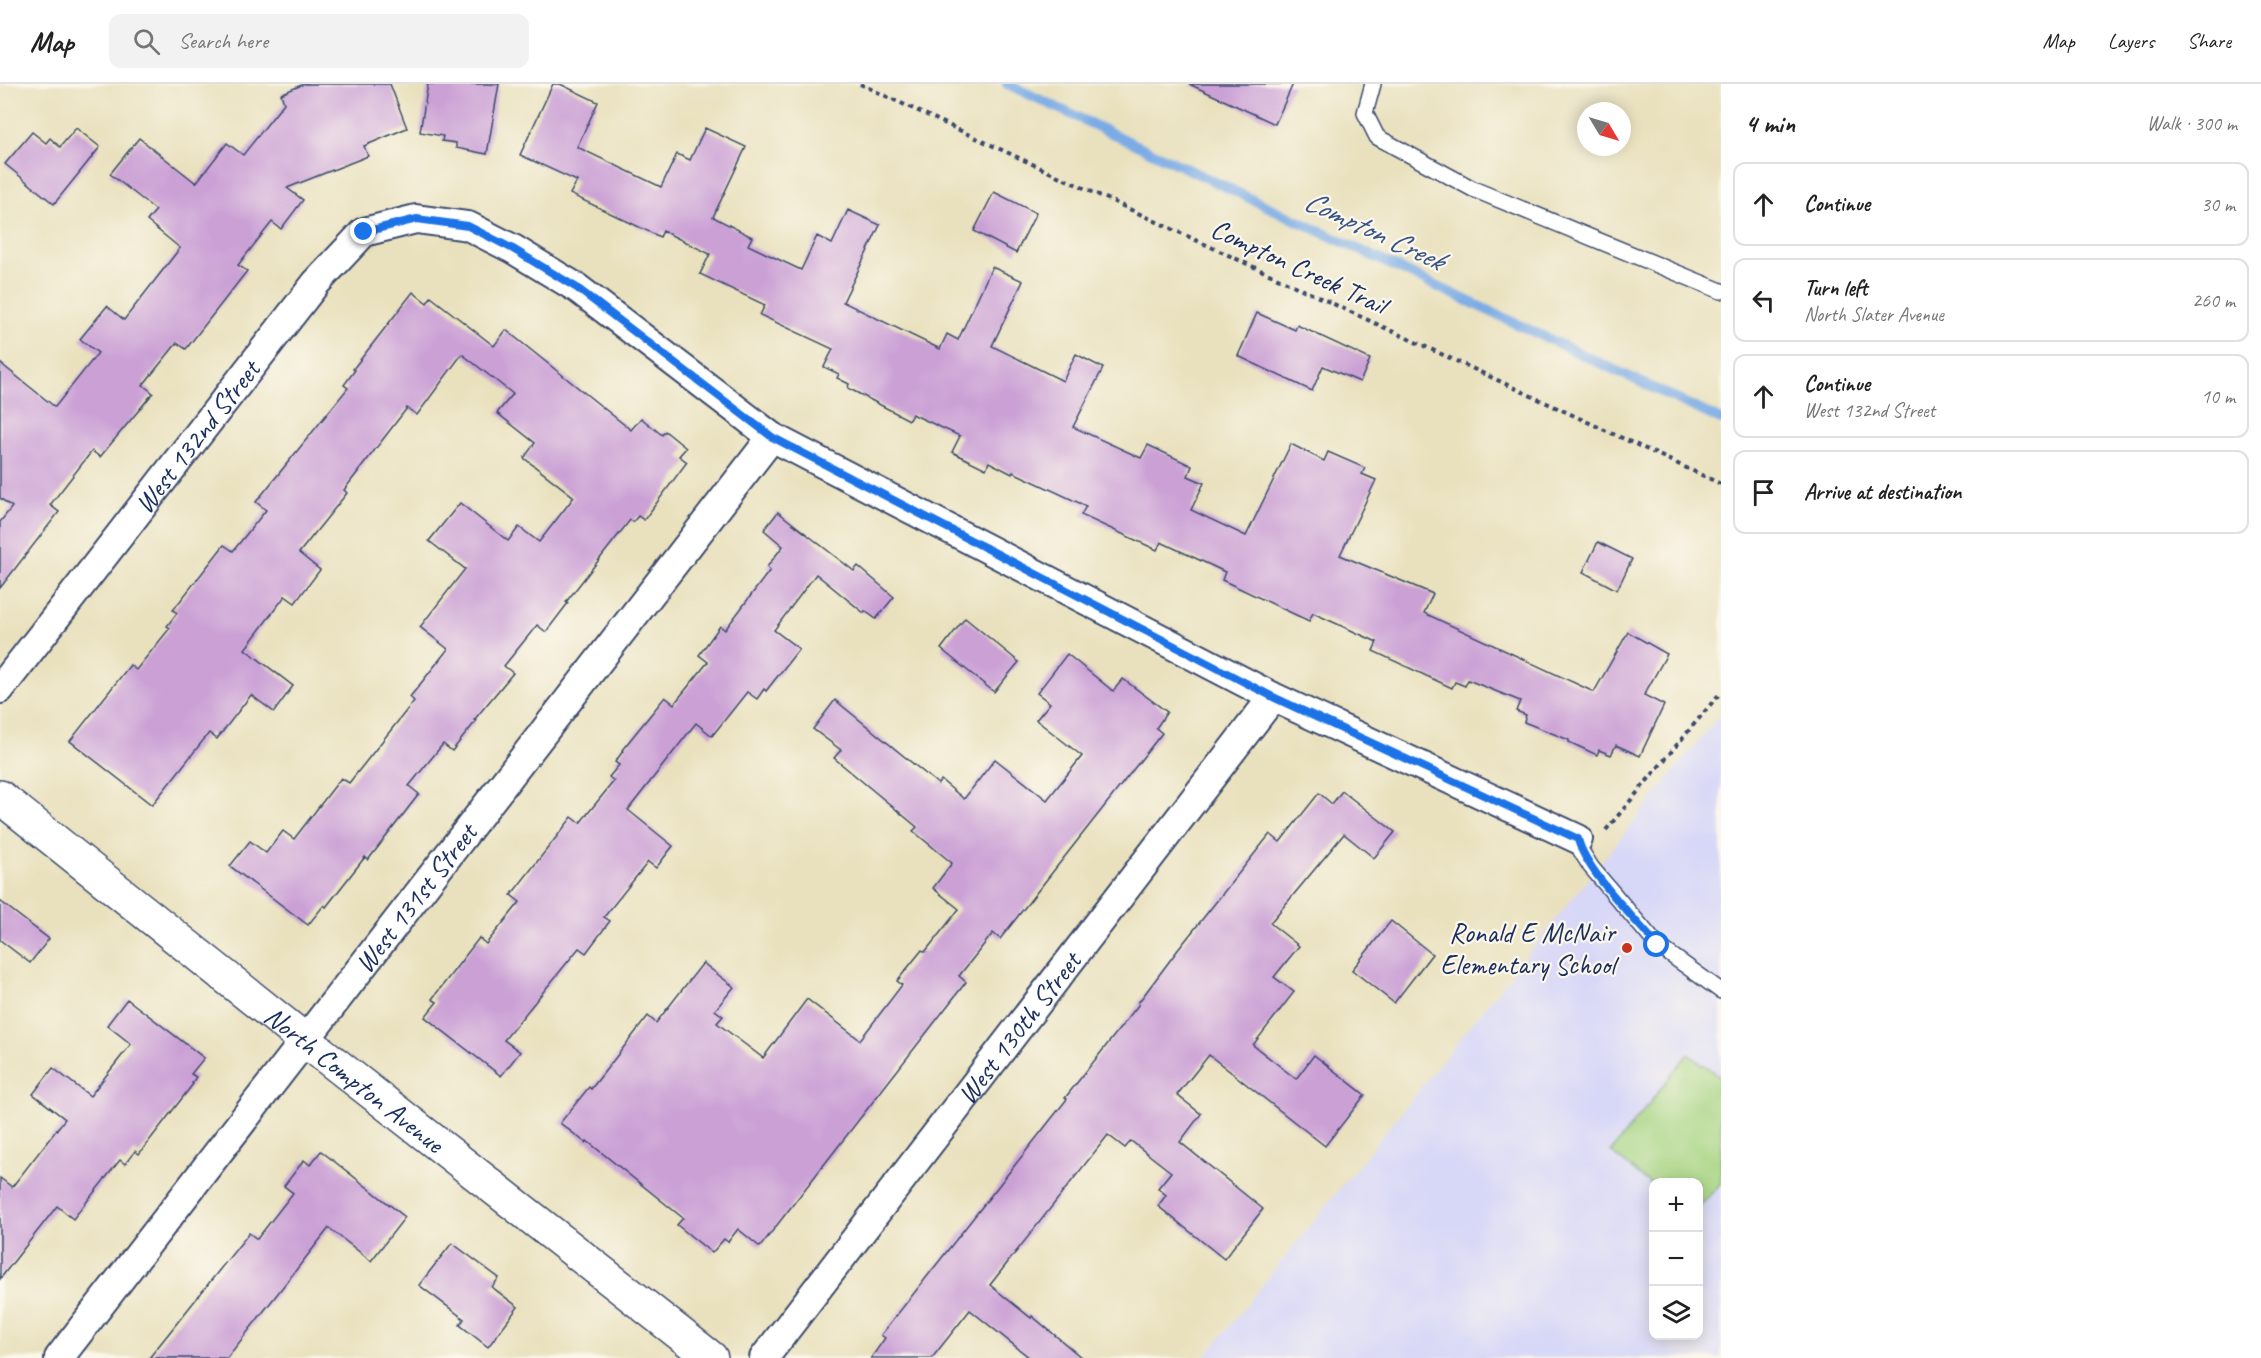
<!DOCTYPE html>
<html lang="en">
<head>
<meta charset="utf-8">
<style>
	:root { --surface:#fff; --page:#f2f2f2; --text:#222; --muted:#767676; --line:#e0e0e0 }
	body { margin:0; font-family:Caveat,sans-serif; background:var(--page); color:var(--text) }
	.controls { position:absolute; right:18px; bottom:18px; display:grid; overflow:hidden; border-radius:12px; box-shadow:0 3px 15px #0003 }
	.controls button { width:54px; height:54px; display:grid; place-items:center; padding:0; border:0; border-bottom:2px solid var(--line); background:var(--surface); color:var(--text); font:30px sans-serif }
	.compass { position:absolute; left:1577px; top:18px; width:54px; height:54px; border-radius:50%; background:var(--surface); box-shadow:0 3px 15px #0003; rotate:128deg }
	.stop { position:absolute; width:18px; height:18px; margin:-14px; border:4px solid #1a73e8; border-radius:50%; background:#fff }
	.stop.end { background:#1a73e8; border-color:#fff; box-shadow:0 2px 6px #0008 }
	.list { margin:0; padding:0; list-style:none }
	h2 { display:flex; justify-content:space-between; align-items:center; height:78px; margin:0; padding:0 24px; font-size:26px }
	h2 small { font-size:20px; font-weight:400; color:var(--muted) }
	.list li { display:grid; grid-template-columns:39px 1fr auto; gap:18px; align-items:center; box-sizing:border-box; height:84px; margin:0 12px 12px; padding:0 12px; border:2px solid var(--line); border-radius:12px }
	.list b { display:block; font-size:22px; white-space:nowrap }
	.list p { margin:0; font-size:20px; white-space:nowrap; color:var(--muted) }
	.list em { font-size:20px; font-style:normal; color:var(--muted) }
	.icon { flex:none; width:33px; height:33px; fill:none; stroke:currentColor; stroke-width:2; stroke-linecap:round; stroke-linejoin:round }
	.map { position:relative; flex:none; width:1721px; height:1274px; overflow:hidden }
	header { display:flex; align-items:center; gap:36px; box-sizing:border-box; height:84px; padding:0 30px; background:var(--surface); border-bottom:2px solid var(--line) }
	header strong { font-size:28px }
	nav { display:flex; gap:33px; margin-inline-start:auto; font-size:21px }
	.search { width:420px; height:54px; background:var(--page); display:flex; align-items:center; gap:15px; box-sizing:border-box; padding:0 21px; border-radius:12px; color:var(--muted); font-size:22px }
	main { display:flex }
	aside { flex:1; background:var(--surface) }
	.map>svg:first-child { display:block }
</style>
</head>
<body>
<header>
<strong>Map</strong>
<div class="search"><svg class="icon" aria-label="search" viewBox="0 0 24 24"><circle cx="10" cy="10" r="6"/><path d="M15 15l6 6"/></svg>Search here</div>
<nav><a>Map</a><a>Layers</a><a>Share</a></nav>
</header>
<main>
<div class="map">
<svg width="1721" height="1274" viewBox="0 0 1721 1274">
	<rect width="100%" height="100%" fill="#fbf7ec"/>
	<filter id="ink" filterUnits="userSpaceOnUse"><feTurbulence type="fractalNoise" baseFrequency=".0167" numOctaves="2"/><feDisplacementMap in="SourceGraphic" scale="12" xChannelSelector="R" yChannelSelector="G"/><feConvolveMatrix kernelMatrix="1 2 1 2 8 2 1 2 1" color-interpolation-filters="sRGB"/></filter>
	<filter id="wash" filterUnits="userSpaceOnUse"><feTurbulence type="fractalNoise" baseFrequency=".008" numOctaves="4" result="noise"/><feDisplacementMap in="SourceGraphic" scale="24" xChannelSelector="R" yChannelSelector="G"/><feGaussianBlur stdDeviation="1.35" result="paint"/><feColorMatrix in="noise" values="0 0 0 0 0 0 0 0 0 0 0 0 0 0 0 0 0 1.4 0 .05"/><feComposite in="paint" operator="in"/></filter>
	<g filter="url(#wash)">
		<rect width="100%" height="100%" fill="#e9e1be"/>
		<path fill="#d7d7f8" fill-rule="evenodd" d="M 1721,629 L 1721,1274 L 1204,1274 ZM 1654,1098 L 1698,1098 L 1698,1252 L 1654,1252 Z"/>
		<polygon fill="#a6d481" stroke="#608270" stroke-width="1.5" points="1688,970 1721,993 1721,1099 1699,1123 1698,1098 1654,1098 1653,1102 1611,1068"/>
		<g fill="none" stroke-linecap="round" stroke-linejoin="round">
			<polyline stroke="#7aabe5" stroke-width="10" points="1007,0 1721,336"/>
		</g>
		<g id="blocks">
			<g fill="#cba1d5">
				<polygon points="304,0 390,0 407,44 364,62 368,72 287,104 303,116 281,145 272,138 238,181 247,187 186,265 177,259 143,301 153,309 100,373 92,367 50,421 59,428 0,504 0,438 12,423 0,414 0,279 55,323 98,269 80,255 107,222 124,236 180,164 147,137 156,126 110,90 139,54 196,99 227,59 243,71 284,19 281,10"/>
				<polygon points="428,0 499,0 487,70 456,64 456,59 442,57 443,52 420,48"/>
				<polygon points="553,0 560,0 598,18 577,63 661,103 677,70 690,76 705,44 746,63 713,133 752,153 748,161 801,186 817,152 832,160 848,126 880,141 843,218 940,265 947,250 958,256 992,183 1023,197 992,262 1063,297 1076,270 1103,284 1073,343 1141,374 1148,361 1192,382 1188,392 1204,399 1191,426 1246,452 1291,360 1324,377 1328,368 1365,384 1362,390 1376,396 1340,471 1433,510 1424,529 1594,608 1628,548 1667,570 1644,611 1664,621 1640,672 1616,661 1611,671 1599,666 1597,671 1569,658 1569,656 1524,638 1526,631 1516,627 1520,617 1468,596 1465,602 1455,598 1452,604 1373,567 1377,558 1313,529 1309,537 1296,531 1222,496 1225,488 1161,458 1157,466 1081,431 1086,422 1013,388 1012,390 989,378 986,385 952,368 960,352 912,330 909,336 848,304 849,300 837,294 839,290 824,283 833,265 760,231 765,221 700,190 710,170 663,147 660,153 570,110 577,97 520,71"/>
				<polygon points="1189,0 1293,0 1275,40"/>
				<polygon points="76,44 100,63 54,120 5,80 32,48 46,59 50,54 60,63"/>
				<polygon points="994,108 1036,129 1016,169 974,147"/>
				<polygon points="413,208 427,219 431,213 494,262 506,246 631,346 641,334 662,351 665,347 686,364 679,372 687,378 644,436 638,432 633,438 630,436 566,518 568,519 546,548 537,541 504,582 513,589 474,636 476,637 452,667 443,660 409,702 419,710 368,776 365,773 326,823 324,821 308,841 230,782 250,757 266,769 283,747 294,755 341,694 349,699 414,617 410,613 448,565 420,543 465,485 429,457 460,419 508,457 519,443 539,458 574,413 524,374 535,359 497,329 513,310 462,270 417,331 407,324 344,406 347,409 299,469 320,486 295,519 285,512 245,565 293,602 274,628 251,611 217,655 209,649 152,721 70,657 130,581 136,586 170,544 167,542 177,529 173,526 224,461 233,467 266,426 256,418 348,304 344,301 355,286 353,285"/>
				<polygon points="1257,229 1295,246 1297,241 1370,275 1360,298 1323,282 1312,307 1238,272"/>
				<polygon points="778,428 854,487 858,482 894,513 876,535 865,527 864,529 816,490 774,546 799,565 766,607 764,605 757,615 747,608 712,652 696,639 628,726 673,762 656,784 648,778 604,833 610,837 586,869 579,864 504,956 520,968 501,992 425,933 437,918 432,915 479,854 486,860 520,818 511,811 572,733 580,739 614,697 609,693 619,681 615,678 623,667 622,666 665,613 674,620 708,578 699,571 720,542 725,546 770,486 767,483 783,462 764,446"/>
				<polygon points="1598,458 1632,475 1617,506 1583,488"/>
				<polygon points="965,534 1019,578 994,608 941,565"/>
				<polygon points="1067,570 1113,607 1123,595 1167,628 1156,644 1162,649 1000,855 993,849 959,892 966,898 760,1163 738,1145 728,1158 724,1155 712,1169 677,1141 683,1134 587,1057 586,1059 560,1039 589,1003 591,1005 648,932 656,939 703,879 734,903 715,926 723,932 717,939 763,974 807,915 860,956 902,901 897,897 922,866 925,868 959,825 933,804 952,779 913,747 917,743 834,674 841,666 813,645 835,616 938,700 941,696 964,715 995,675 1047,716 1082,672 1036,636 1050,619 1037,609"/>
				<polygon points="1342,707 1395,748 1374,774 1344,750 1270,839 1299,862 1274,893 1294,908 1253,961 1296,995 1314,971 1365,1011 1325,1062 1209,971 1177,1011 1201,1030 1180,1058 1263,1125 1224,1175 1158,1122 1166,1111 1158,1104 1171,1088 1131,1057 1125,1064 1108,1051 990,1201 1031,1234 1032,1232 1082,1274 1030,1274 970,1226 932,1274 871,1274 885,1254 881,1251 1067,1015 1065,1014 1139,920 1138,919 1177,867 1270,750 1280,758 1319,709 1332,720"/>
				<polygon points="0,817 49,855 30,879 0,856"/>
				<polygon points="1391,837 1432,870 1394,919 1352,886"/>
				<polygon points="127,915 204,974 191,990 196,993 192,999 193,1000 139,1070 135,1067 125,1080 120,1076 73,1135 57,1122 0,1195 0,1094 12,1103 65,1035 33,1010 53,984 90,1012 131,960 107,941"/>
				<polygon points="321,1067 405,1133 371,1177 329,1144 227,1274 149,1274 249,1149 257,1155 293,1109 284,1102 304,1076 310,1081"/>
				<polygon points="452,1159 499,1194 492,1203 518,1223 488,1263 460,1241 464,1235 419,1201"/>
			</g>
		</g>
	</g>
	<g filter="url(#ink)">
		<use href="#blocks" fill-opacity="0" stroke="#3a4a6c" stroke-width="1.5"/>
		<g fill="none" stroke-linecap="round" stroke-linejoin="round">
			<defs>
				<g id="service">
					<polyline points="1373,0 1365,29 1377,53 1473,105 1721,207"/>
					<polyline points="1578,755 1581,767 1591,783 1657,861 1721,907"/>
				</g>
				<g id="minor">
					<path id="s1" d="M 0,605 L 316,199 L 364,148 L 416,135 L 468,142 L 513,165 L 577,204 L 772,353 L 1273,613 L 1578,755"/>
					<path id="s2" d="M 59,1274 L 772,353"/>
					<path id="s3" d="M 764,1274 L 1273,613"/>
				</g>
				<g id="tertiary">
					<path id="s4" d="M 0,713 L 306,957 L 711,1274"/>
				</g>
			</defs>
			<use href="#service" stroke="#3a4a6c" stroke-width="18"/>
			<use href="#minor" stroke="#3a4a6c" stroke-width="32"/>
			<use href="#tertiary" stroke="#3a4a6c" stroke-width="36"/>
			<g stroke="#3a4a6c" stroke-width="4" stroke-dasharray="4.5 4.5" stroke-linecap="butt">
				<polyline points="860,0 1721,400"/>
				<polyline points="1606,746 1721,608"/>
			</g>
			<use href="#service" stroke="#fff" stroke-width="15"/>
			<use href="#minor" stroke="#fff" stroke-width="28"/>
			<use href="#tertiary" stroke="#fff" stroke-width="33"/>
		</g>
	</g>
	<g fill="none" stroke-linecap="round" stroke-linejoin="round" filter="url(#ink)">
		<path stroke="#1a73e8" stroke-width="8" d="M 364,148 L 417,135 L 468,142 L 513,165 L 577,204 L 772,353 L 1273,613 L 1578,755 C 1585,786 1635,835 1657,861"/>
	</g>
	<circle fill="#c8321e" stroke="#fbf7ec" stroke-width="2" cx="1627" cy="864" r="6"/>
	<g text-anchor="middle" stroke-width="4.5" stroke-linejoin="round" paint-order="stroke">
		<g font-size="28" fill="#1b2f5e" stroke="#fbf7ec">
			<text transform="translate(1299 182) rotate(25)" y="10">Compton Creek Trail</text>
			<text dy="10" stroke="none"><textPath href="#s1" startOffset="320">West 132nd Street</textPath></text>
			<text dy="10" stroke="none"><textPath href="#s2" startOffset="582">West 131st Street</textPath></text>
			<text dy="10" stroke="none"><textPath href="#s3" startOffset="417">West 130th Street</textPath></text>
			<text dy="10" stroke="none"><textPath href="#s4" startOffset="453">North Compton Avenue</textPath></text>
		</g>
		<g font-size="28" fill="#1b2f5e" stroke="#fbf7ec" text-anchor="end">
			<text x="1615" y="858">Ronald E McNair<tspan x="1615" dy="32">Elementary School</tspan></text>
		</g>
		<g font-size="30" font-style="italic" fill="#385486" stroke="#fbf7ec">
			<text transform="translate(1374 146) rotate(25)" y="10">Compton Creek</text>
		</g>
	</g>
</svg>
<div class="controls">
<button>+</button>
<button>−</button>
<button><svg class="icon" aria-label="layers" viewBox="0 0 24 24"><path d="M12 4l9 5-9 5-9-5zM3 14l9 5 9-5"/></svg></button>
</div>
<svg class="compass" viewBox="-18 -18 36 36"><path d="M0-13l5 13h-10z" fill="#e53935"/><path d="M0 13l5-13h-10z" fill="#767676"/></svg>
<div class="stop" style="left:1657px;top:861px"></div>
<div class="stop end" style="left:364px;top:148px"></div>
</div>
<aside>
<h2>4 min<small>Walk · 300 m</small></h2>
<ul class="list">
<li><svg class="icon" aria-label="ahead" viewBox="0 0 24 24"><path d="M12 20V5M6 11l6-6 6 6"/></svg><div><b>Continue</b></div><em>30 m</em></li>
<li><svg class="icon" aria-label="left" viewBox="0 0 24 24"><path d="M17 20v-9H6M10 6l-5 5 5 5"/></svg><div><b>Turn left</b><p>North Slater Avenue</p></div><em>260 m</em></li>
<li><svg class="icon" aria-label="ahead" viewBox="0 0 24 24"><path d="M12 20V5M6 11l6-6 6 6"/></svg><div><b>Continue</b><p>West 132nd Street</p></div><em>10 m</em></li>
<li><svg class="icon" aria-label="arrive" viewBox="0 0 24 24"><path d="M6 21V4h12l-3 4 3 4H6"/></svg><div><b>Arrive at destination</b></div></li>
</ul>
</aside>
</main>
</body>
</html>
